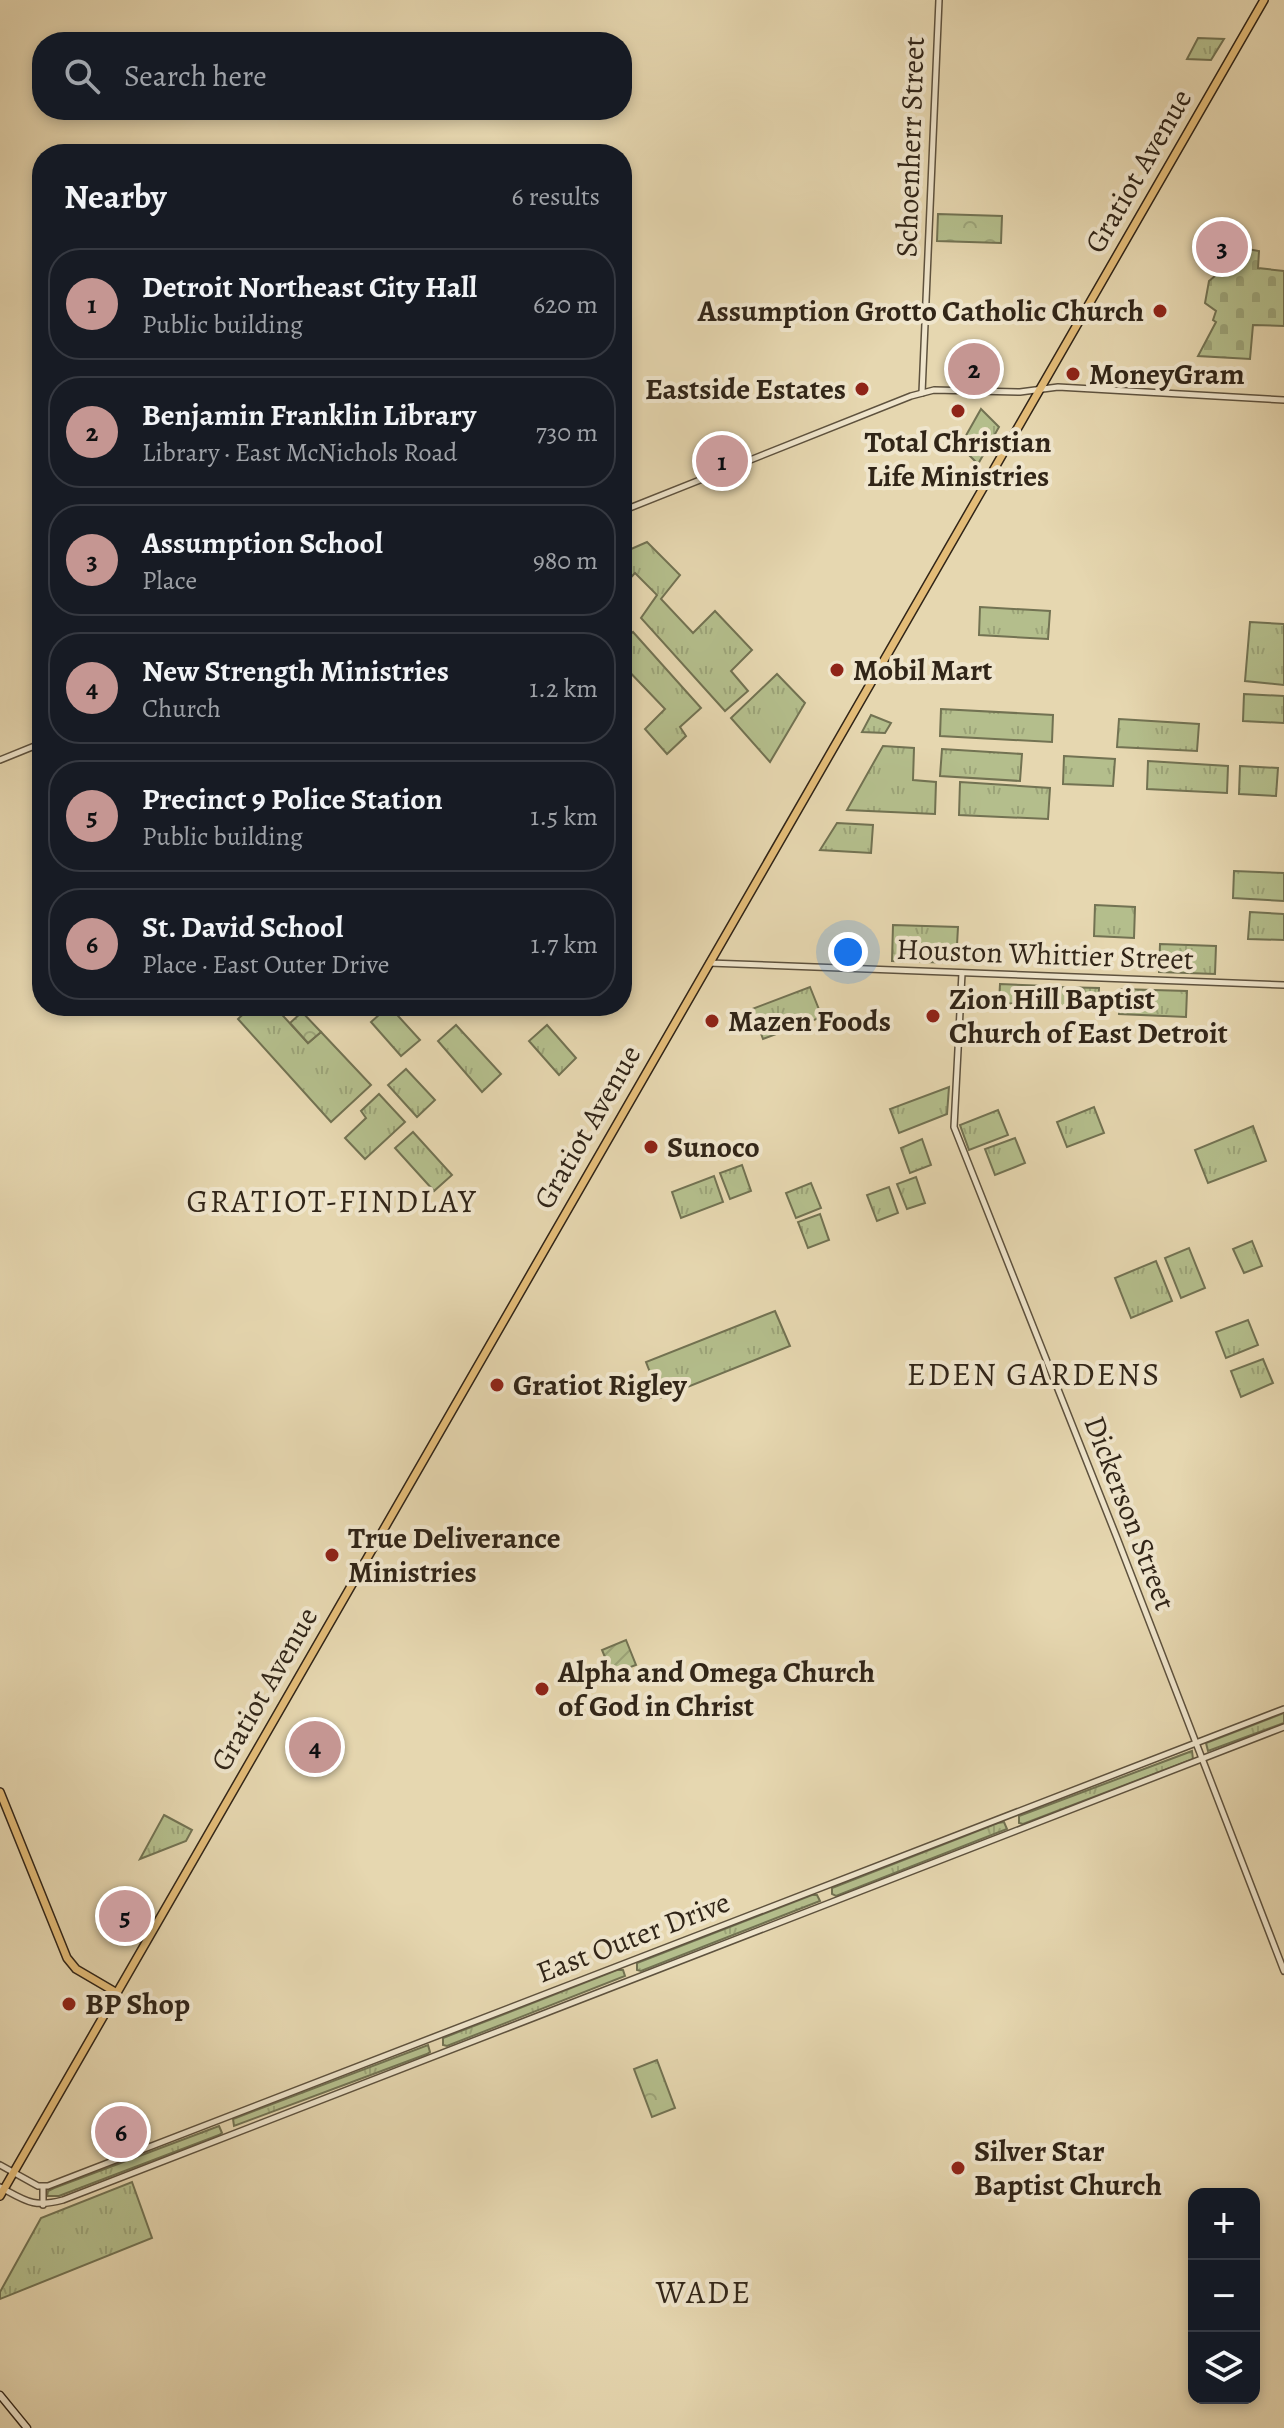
<!DOCTYPE html>
<html lang="en">
<head>
<meta charset="utf-8">
<style>
	:root { --surface:#171b24; --page:#20242c; --text:#f1f3f6; --muted:#9ea1a6; --line:#363941; --accent:#c59692 }
	body { margin:0; font-family:Alegreya,serif; background:var(--page); color:var(--text) }
	.controls { position:absolute; right:24px; bottom:24px; display:grid; overflow:hidden; border-radius:16px; box-shadow:0 4px 12px #0003 }
	.controls button { width:72px; height:72px; display:grid; place-items:center; padding:0; border:0; border-bottom:2px solid var(--line); background:var(--surface); color:var(--text); font:40px sans-serif }
	.you { position:absolute; left:848px; top:952px; width:28px; height:28px; margin:-20px; border:6px solid #fff; border-radius:50%; background:#1a73e8; box-shadow:0 0 0 12px #1a73e833 }
	.badge { display:grid; place-items:center; width:52px; height:52px; border-radius:50%; background:var(--accent); color:#111; font-size:26px; font-weight:700 }
	.pin { position:absolute; translate:-50% -50%; border:4px solid #fff; box-shadow:0 2px 8px #0006 }
	.list { margin:0; padding:0; list-style:none }
	h2 { display:flex; justify-content:space-between; align-items:center; height:104px; margin:0; padding:0 32px; font-size:34px }
	h2 small { font-size:26px; font-weight:400; color:var(--muted) }
	.list li { display:grid; grid-template-columns:52px 1fr auto; gap:24px; align-items:center; box-sizing:border-box; height:112px; margin:0 16px 16px; padding:0 16px; border:2px solid var(--line); border-radius:32px }
	.list b { display:block; font-size:30px; white-space:nowrap }
	.list p { margin:0; font-size:26px; white-space:nowrap; color:var(--muted) }
	.list em { font-size:26px; font-style:normal; color:var(--muted) }
	.icon { flex:none; width:44px; height:44px; fill:none; stroke:currentColor; stroke-width:2; stroke-linecap:round; stroke-linejoin:round }
	.map { position:relative; flex:none; width:1284px; height:2428px; overflow:hidden }
	.search { position:absolute; background:var(--surface); box-shadow:0 4px 12px #0003; left:32px; top:32px; width:600px; height:88px; display:flex; align-items:center; gap:20px; box-sizing:border-box; padding:0 28px; border-radius:32px; color:var(--muted); font-size:30px }
	.panel { position:absolute; background:var(--surface); box-shadow:0 4px 12px #0003; left:32px; top:144px; width:600px; height:872px; border-radius:32px }
	.map>svg:first-child { display:block }
</style>
</head>
<body>
<div class="map">
<svg width="1284" height="2428" viewBox="0 0 1284 2428">
	<defs>
		<pattern id="grass-tufts" width="24" height="20" patternUnits="userSpaceOnUse" patternTransform="scale(2)"><rect width="24" height="20" fill="#b4be8c"/><path d="M3 7l-1-3M5 7V3M7 7l1-3M15 17l-1-3M17 17v-4M19 17l1-3" fill="none" stroke="#9ba378"/></pattern>
		<pattern id="cemetery-stones" width="16" height="16" patternUnits="userSpaceOnUse" patternTransform="scale(2)"><rect width="16" height="16" fill="#b4be8c"/><path d="M2 7V4a2 2 0 0 1 4 0v3zM10 15v-3a2 2 0 0 1 4 0v3z" fill="#9ba378"/></pattern>
		<pattern id="park-crowns" width="20" height="18" patternUnits="userSpaceOnUse" patternTransform="scale(2)"><rect width="20" height="18" fill="#b4be8c"/><path d="M2 6a3 3 0 1 1 6 0M12 15a3 3 0 1 1 6 0" fill="none" stroke="#9ba378"/></pattern>
		<pattern id="garden-furrows" width="10" height="10" patternUnits="userSpaceOnUse" patternTransform="scale(2)"><rect width="10" height="10" fill="#b4be8c"/><path d="M-1 1l2-2M0 10L10 0M9 11l2-2" fill="none" stroke="#9ba378"/></pattern>
	</defs>
	<rect width="100%" height="100%" fill="#e6d7b0"/>
	<filter id="stains"><feTurbulence type="fractalNoise" baseFrequency=".0025" numOctaves="4"/><feColorMatrix values="0 0 0 0 .2 0 0 0 0 .09 0 0 0 0 .02 0 0 0 .5 -.17"/></filter>
	<radialGradient id="worn" r=".72"><stop offset=".6" stop-color="#630" stop-opacity="0"/><stop offset="1" stop-color="#630" stop-opacity=".3"/></radialGradient>
	<g fill="url(#grass-tufts)" stroke="#727252" stroke-width="2">
		<polygon points="1198,38 1224,39 1211,60 1187,59"/>
		<polygon points="981,409 999,427 978,464 960,446"/>
		<polygon points="647,542 680,575 661,599 693,633 715,611 752,650 731,671 748,691 725,711 641,618 657,595 635,573 622,587 622,553"/>
		<polygon points="980,607 1050,611 1048,639 979,635"/>
		<polygon points="1250,622 1284,624 1284,685 1245,681"/>
		<polygon points="633,632 701,708 680,727 686,736 667,754 645,729 665,709 622,664 622,641"/>
		<polygon points="777,674 805,703 770,762 731,718"/>
		<polygon points="1244,694 1284,696 1284,723 1243,721"/>
		<polygon points="941,709 1053,715 1052,742 940,736"/>
		<polygon points="871,715 891,723 885,733 862,732"/>
		<polygon points="1119,719 1199,724 1197,751 1117,747"/>
		<polygon points="883,746 914,748 913,780 936,782 935,814 847,810"/>
		<polygon points="942,749 1022,754 1020,781 940,776"/>
		<polygon points="1064,756 1115,759 1113,786 1063,784"/>
		<polygon points="1148,761 1228,766 1227,793 1147,789"/>
		<polygon points="1240,766 1278,768 1276,796 1239,794"/>
		<polygon points="960,782 1050,788 1048,819 959,815"/>
		<polygon points="837,823 873,825 871,853 820,850"/>
		<polygon points="1234,871 1284,873 1284,901 1233,898"/>
		<polygon points="1095,905 1135,907 1134,938 1094,936"/>
		<polygon points="1250,912 1284,914 1284,940 1248,939"/>
		<polygon points="893,925 958,927 956,963 892,961"/>
		<polygon points="1160,944 1216,946 1215,974 1159,972"/>
		<polygon points="1000,984 1047,986 1046,1005 999,1003"/>
		<polygon points="810,987 822,1017 763,1039 752,1009"/>
		<polygon points="1059,987 1099,988 1098,1010 1058,1009"/>
		<polygon points="1120,989 1187,991 1186,1017 1119,1014"/>
		<polygon points="252,1006 274,1006 308,1043 321,1032 371,1085 331,1122 238,1019"/>
		<polygon points="389,1006 420,1040 401,1056 371,1022"/>
		<polygon points="456,1025 501,1074 482,1092 438,1041"/>
		<polygon points="547,1025 576,1058 559,1075 529,1041"/>
		<polygon points="406,1069 435,1100 417,1117 388,1085"/>
		<polygon points="949,1087 947,1114 899,1133 890,1109"/>
		<polygon points="379,1094 405,1122 365,1159 345,1138 366,1118 361,1111"/>
		<polygon points="1094,1107 1104,1133 1067,1147 1057,1122"/>
		<polygon points="998,1110 1008,1135 969,1150 960,1125"/>
		<polygon points="1253,1126 1266,1161 1208,1183 1195,1150"/>
		<polygon points="413,1132 452,1175 434,1191 395,1148"/>
		<polygon points="1015,1138 1025,1163 995,1175 985,1149"/>
		<polygon points="922,1139 931,1165 910,1173 901,1148"/>
		<polygon points="742,1165 751,1191 730,1199 720,1173"/>
		<polygon points="714,1176 723,1202 681,1218 672,1192"/>
		<polygon points="916,1177 925,1203 907,1209 897,1184"/>
		<polygon points="811,1183 821,1208 796,1218 786,1193"/>
		<polygon points="889,1187 898,1213 877,1221 867,1195"/>
		<polygon points="820,1214 829,1240 808,1248 798,1222"/>
		<polygon points="1252,1241 1262,1266 1244,1273 1233,1249"/>
		<polygon points="1189,1248 1205,1288 1181,1298 1165,1258"/>
		<polygon points="1156,1261 1172,1301 1131,1318 1115,1278"/>
		<polygon points="775,1311 790,1346 660,1398 646,1362"/>
		<polygon points="1248,1320 1258,1345 1226,1358 1216,1332"/>
		<polygon points="1263,1359 1273,1383 1241,1397 1231,1371"/>
		<polygon points="1284,1713 1284,1723 1208,1751 1206,1743"/>
		<polygon points="1192,1751 1193,1759 1023,1824 1019,1823 1019,1816"/>
		<polygon points="164,1815 192,1830 186,1841 140,1859"/>
		<polygon points="998,1823 1004,1822 1007,1829 836,1896 832,1894 832,1888"/>
		<polygon points="812,1895 817,1895 820,1901 641,1971 637,1970 637,1963"/>
		<polygon points="617,1970 623,1970 625,1976 447,2046 443,2045 443,2038"/>
		<polygon points="428,2045 430,2052 427,2054 234,2126 233,2119"/>
		<polygon points="219,2126 222,2133 219,2135 59,2196 47,2196 48,2191 54,2188"/>
		<polygon points="132,2182 152,2238 0,2299 0,2292 41,2218"/>
	</g>
	<polygon fill="url(#cemetery-stones)" stroke="#727252" stroke-width="2" points="1247,249 1259,251 1258,268 1284,271 1284,326 1253,325 1250,359 1198,356 1216,322 1213,320 1216,311 1205,303 1209,281"/>
	<g fill="url(#park-crowns)" stroke="#727252" stroke-width="2">
		<polygon points="938,214 1002,216 1001,243 937,241"/>
		<polygon points="302,1012 321,1032 308,1043 290,1023"/>
		<polygon points="657,2060 675,2108 652,2117 634,2069"/>
	</g>
	<polygon fill="url(#garden-furrows)" stroke="#727252" stroke-width="2" points="626,1640 636,1665 612,1674 602,1650"/>
	<g fill="none" stroke-linecap="round" stroke-linejoin="round">
		<defs>
			<g id="tertiary">
				<polyline points="922,393 939,0"/>
				<polyline points="622,511 911,396 934,390 1020,392 1058,387 1284,400"/>
				<polyline points="0,760 42,743"/>
				<polyline points="709,963 1284,985"/>
				<polyline points="962,973 954,1127 1117,1538 1284,1971"/>
				<polyline points="0,2165 38,2186 48,2186 1284,1709"/>
				<path d="M 0,2187 C 26,2201 33,2208 63,2200 L 1284,1727"/>
				<polyline points="43,2187 43,2205"/>
			</g>
			<polyline id="secondary" points="0,2395 27,2428"/>
			<g id="primary">
				<polyline points="0,1792 67,1958 76,1969 117,1993"/>
				<polyline points="0,2196 1264,0"/>
			</g>
		</defs>
		<use href="#tertiary" stroke="#5e523e" stroke-width="8"/>
		<use href="#secondary" stroke="#312518" stroke-width="9"/>
		<use href="#primary" stroke="#312518" stroke-width="10"/>
		<use href="#tertiary" stroke="#efe5cc" stroke-width="5"/>
		<use href="#secondary" stroke="#efe5cc" stroke-width="6"/>
		<use href="#primary" stroke="#e3bc78" stroke-width="7"/>
	</g>
	<g fill="#8f2418" stroke="#efe5cc" stroke-width="3">
		<circle cx="1160" cy="311" r="8"/>
		<circle cx="1073" cy="374" r="8"/>
		<circle cx="862" cy="389" r="8"/>
		<circle cx="958" cy="411" r="8"/>
		<circle cx="837" cy="670" r="8"/>
		<circle cx="933" cy="1016" r="8"/>
		<circle cx="712" cy="1021" r="8"/>
		<circle cx="651" cy="1147" r="8"/>
		<circle cx="497" cy="1385" r="8"/>
		<circle cx="332" cy="1555" r="8"/>
		<circle cx="542" cy="1689" r="8"/>
		<circle cx="69" cy="2004" r="8"/>
		<circle cx="958" cy="2168" r="8"/>
	</g>
	<g text-anchor="middle" stroke-width="8" stroke-linejoin="round" paint-order="stroke">
		<g font-size="30" fill="#312518" stroke="#efe5cc">
			<text transform="translate(910 147) rotate(-88)" y="10">Schoenherr Street</text>
			<text transform="translate(1138 171) rotate(-60)" y="10">Gratiot Avenue</text>
			<text transform="translate(1045 954) rotate(2)" y="10">Houston Whittier Street</text>
			<text transform="translate(587 1127) rotate(-60)" y="10">Gratiot Avenue</text>
			<text transform="translate(1130 1513) rotate(69)" y="10">Dickerson Street</text>
			<text transform="translate(264 1689) rotate(-60)" y="10">Gratiot Avenue</text>
			<text transform="translate(633 1937) rotate(-21)" y="10">East Outer Drive</text>
		</g>
		<g font-size="30" font-weight="bold" fill="#312518" stroke="#efe5cc" text-anchor="start">
			<text x="1144" y="321" text-anchor="end">Assumption Grotto Catholic Church</text>
			<text x="1089" y="384">MoneyGram</text>
			<text x="846" y="399" text-anchor="end">Eastside Estates</text>
			<text x="958" y="452" text-anchor="middle">Total Christian<tspan x="958" dy="34">Life Ministries</tspan></text>
			<text x="853" y="680">Mobil Mart</text>
			<text x="949" y="1009">Zion Hill Baptist<tspan x="949" dy="34">Church of East Detroit</tspan></text>
			<text x="728" y="1031">Mazen Foods</text>
			<text x="667" y="1157">Sunoco</text>
			<text x="513" y="1395">Gratiot Rigley</text>
			<text x="348" y="1548">True Deliverance<tspan x="348" dy="34">Ministries</tspan></text>
			<text x="558" y="1682">Alpha and Omega Church<tspan x="558" dy="34">of God in Christ</tspan></text>
			<text x="85" y="2014">BP Shop</text>
			<text x="974" y="2161">Silver Star<tspan x="974" dy="34">Baptist Church</tspan></text>
		</g>
		<g font-size="32" letter-spacing="2" fill="#312518" stroke="#efe5cc">
			<text x="332" y="1212">GRATIOT-FINDLAY</text>
			<text x="1034" y="1385">EDEN GARDENS</text>
			<text x="704" y="2303">WADE</text>
		</g>
	</g>
	<rect width="100%" height="100%" filter="url(#stains)"/>
	<rect width="100%" height="100%" fill="url(#worn)"/>
</svg>
<div class="controls">
<button>+</button>
<button>−</button>
<button><svg class="icon" aria-label="layers" viewBox="0 0 24 24"><path d="M12 4l9 5-9 5-9-5zM3 14l9 5 9-5"/></svg></button>
</div>
<div class="you"></div>
<div class="pin badge" style="left:722px;top:461px">1</div>
<div class="pin badge" style="left:974px;top:369px">2</div>
<div class="pin badge" style="left:1222px;top:247px">3</div>
<div class="pin badge" style="left:315px;top:1747px">4</div>
<div class="pin badge" style="left:125px;top:1916px">5</div>
<div class="pin badge" style="left:121px;top:2132px">6</div>
<div class="search"><svg class="icon" aria-label="search" viewBox="0 0 24 24"><circle cx="10" cy="10" r="6"/><path d="M15 15l6 6"/></svg>Search here</div>
<section class="panel">
<h2>Nearby<small>6 results</small></h2>
<ul class="list">
<li><span class="badge">1</span><div><b>Detroit Northeast City Hall</b><p>Public building</p></div><em>620 m</em></li>
<li><span class="badge">2</span><div><b>Benjamin Franklin Library</b><p>Library · East McNichols Road</p></div><em>730 m</em></li>
<li><span class="badge">3</span><div><b>Assumption School</b><p>Place</p></div><em>980 m</em></li>
<li><span class="badge">4</span><div><b>New Strength Ministries</b><p>Church</p></div><em>1.2 km</em></li>
<li><span class="badge">5</span><div><b>Precinct 9 Police Station</b><p>Public building</p></div><em>1.5 km</em></li>
<li><span class="badge">6</span><div><b>St. David School</b><p>Place · East Outer Drive</p></div><em>1.7 km</em></li>
</ul>
</section>
</div>
</body>
</html>
